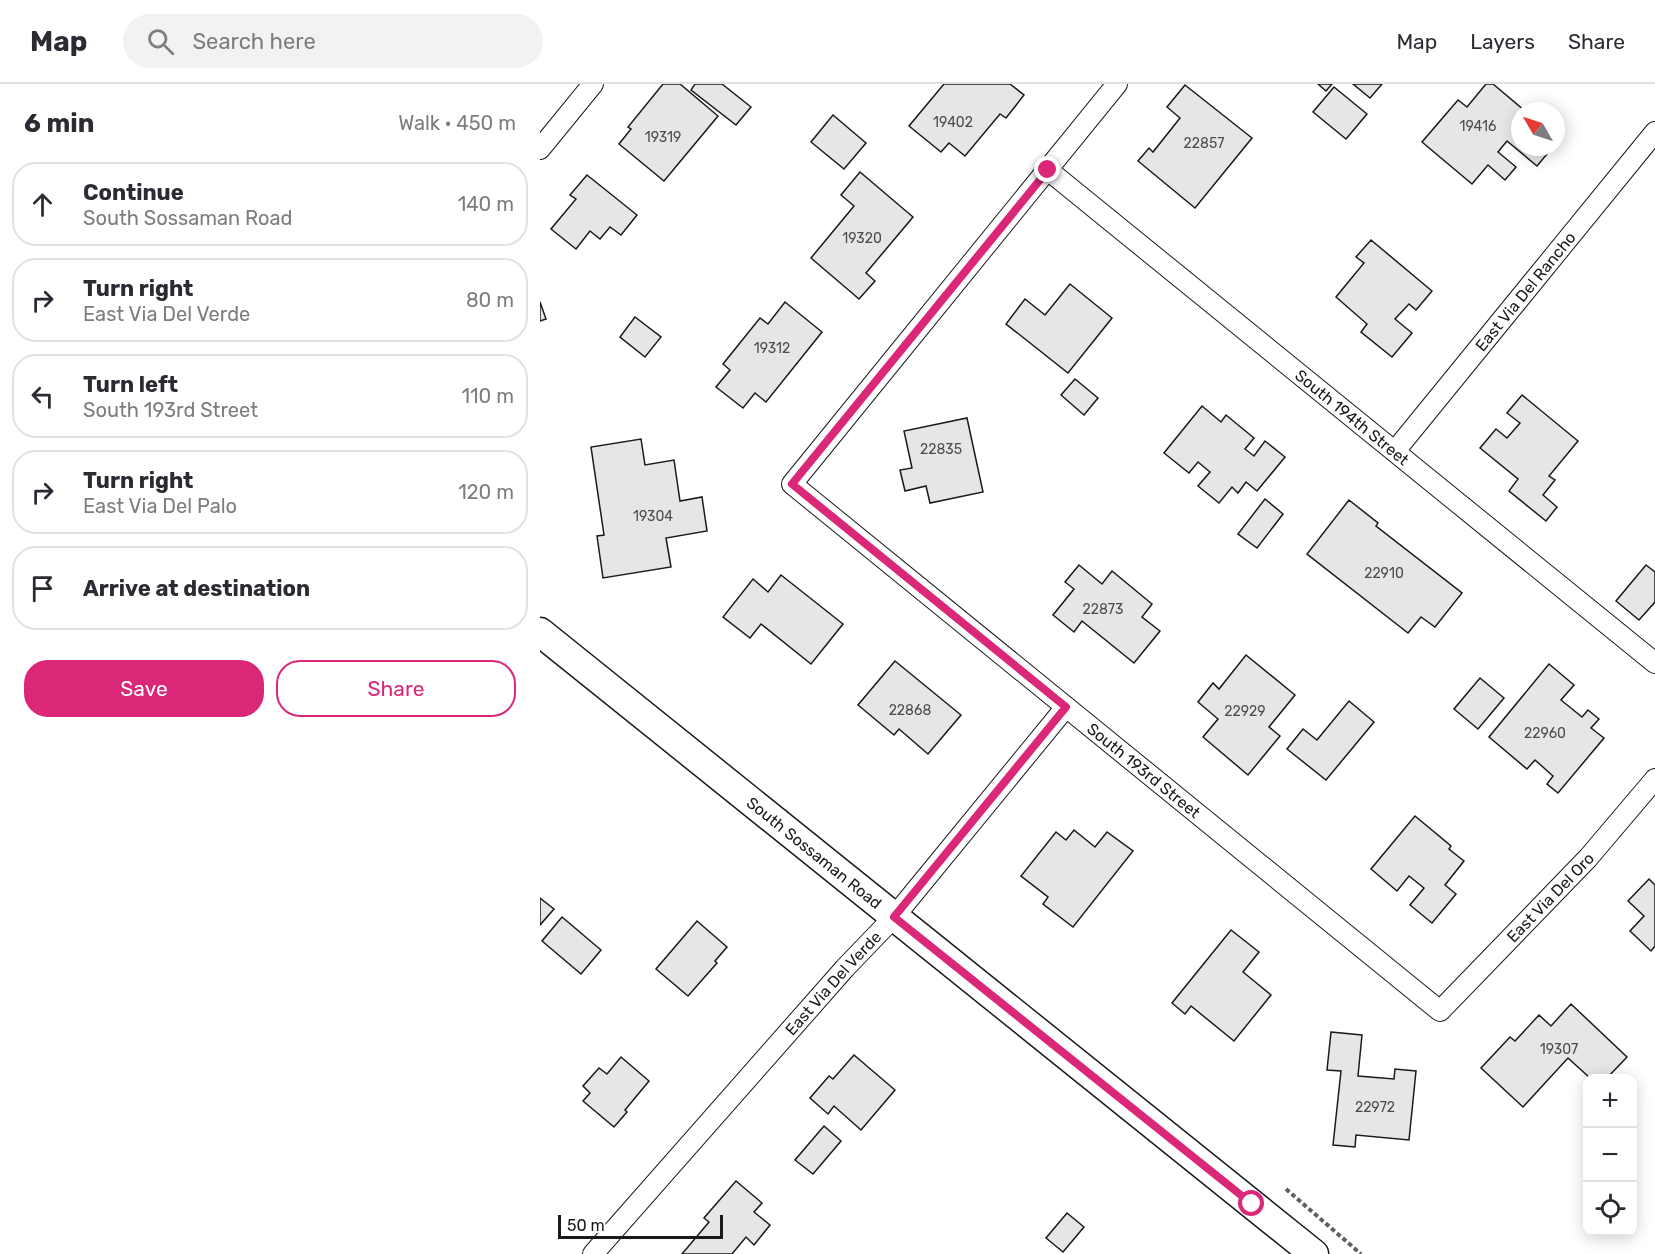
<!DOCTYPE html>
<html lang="en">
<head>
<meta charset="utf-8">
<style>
	:root { --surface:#fff; --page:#f2f2f3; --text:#2b2b33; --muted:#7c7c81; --line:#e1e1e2; --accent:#db2777 }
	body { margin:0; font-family:Rubik,sans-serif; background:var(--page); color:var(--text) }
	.controls { position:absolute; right:18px; bottom:18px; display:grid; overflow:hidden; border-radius:12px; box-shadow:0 3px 15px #0003 }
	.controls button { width:54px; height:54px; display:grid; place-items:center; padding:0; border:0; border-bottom:2px solid var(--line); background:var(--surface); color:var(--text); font:30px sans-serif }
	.compass { position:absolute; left:971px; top:18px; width:54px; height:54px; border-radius:50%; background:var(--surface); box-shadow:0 3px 15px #0003; rotate:309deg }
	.scale { position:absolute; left:18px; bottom:15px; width:165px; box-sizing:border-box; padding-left:6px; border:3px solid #1a1a1a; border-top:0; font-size:16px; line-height:21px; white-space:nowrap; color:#1a1a1a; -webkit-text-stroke:4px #fff; paint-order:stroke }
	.stop { position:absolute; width:18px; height:18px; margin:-14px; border:4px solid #db2777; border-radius:50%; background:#fff }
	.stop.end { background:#db2777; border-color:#fff; box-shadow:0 2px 6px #0008 }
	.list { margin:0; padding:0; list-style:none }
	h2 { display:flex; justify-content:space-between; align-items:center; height:78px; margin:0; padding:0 24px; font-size:26px }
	h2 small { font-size:20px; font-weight:400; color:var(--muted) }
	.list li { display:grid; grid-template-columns:39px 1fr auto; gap:18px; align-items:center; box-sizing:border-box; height:84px; margin:0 12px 12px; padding:0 12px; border:2px solid var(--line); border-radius:24px }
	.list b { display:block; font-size:22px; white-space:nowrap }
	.list p { margin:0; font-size:20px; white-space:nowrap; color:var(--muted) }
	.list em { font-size:20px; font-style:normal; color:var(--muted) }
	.actions { display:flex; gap:12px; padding:18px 24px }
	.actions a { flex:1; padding:14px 0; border:2px solid var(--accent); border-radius:24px; text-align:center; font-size:21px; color:var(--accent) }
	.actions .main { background:var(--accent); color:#fff }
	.icon { flex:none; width:33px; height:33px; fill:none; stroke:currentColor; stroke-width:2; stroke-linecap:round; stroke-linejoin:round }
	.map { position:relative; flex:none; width:1115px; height:1170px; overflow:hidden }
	header { display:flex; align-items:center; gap:36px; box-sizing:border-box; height:84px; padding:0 30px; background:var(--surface); border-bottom:2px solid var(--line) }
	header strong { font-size:28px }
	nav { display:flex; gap:33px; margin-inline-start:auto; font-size:21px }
	.search { width:420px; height:54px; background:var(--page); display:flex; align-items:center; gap:15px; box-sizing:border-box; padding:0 21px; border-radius:33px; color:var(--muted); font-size:22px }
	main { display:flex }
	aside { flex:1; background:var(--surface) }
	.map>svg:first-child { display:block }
</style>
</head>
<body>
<header>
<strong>Map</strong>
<div class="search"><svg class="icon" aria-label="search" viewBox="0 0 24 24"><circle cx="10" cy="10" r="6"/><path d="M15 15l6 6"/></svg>Search here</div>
<nav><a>Map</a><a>Layers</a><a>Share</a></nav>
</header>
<main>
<aside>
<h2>6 min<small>Walk · 450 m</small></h2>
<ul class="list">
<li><svg class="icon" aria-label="ahead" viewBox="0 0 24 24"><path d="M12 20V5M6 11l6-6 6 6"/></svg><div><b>Continue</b><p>South Sossaman Road</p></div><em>140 m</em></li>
<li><svg class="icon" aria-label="right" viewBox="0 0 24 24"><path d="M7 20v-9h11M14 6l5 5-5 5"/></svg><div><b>Turn right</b><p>East Via Del Verde</p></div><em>80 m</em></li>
<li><svg class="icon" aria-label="left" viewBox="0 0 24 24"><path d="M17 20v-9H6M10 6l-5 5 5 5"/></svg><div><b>Turn left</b><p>South 193rd Street</p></div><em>110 m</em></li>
<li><svg class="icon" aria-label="right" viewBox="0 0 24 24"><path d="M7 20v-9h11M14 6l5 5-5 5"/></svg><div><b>Turn right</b><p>East Via Del Palo</p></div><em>120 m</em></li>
<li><svg class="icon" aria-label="arrive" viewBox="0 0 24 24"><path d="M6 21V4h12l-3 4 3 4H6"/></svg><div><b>Arrive at destination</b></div></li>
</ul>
<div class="actions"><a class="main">Save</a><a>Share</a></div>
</aside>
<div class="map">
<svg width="1115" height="1170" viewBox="0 0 1115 1170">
	<rect width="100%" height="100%" fill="#fff"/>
	<g fill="#e6e6e6" stroke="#1a1a1a" stroke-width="1.5">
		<polygon points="123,0 140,0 178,32 124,97 79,60 91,45 88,43"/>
		<polygon points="155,0 182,0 211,23 196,41 151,6"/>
		<polygon points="404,0 470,0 484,11 466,34 460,30 425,72 409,59 401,68 369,42"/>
		<polygon points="778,0 792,0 786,7"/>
		<polygon points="813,0 842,0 830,14"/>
		<polygon points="946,0 953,0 985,27 980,27 980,63 1013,63 997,82 967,57 958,68 976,83 965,96 948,81 932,100 882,58 918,16 927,23"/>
		<polygon points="645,1 712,54 655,124 598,77 609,64 613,68 640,34 627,23"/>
		<polygon points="794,3 827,30 806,55 773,28"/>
		<polygon points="293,31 326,59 304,85 271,58"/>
		<polygon points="320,88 373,133 326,189 335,197 319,215 271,174 314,122 301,111"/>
		<polygon points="47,91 97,131 81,151 70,143 60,155 50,147 36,165 11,145 36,115 30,111"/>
		<polygon points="831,156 892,207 876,226 869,220 855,235 872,249 852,273 821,248 827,240 796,213 824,179 816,173"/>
		<polygon points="530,200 572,234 528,289 466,240 485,215 505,231"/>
		<polygon points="0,218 6,235 0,237"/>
		<polygon points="245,218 282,248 226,318 215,309 203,324 176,303 190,286 183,280 220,234 228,240"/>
		<polygon points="95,233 121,253 105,273 80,253"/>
		<polygon points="535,295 558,314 544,331 521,311"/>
		<polygon points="982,311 1038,357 1009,392 1015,396 1003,411 1017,423 1006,437 969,407 978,395 940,364 956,345 967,354 980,339 967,329"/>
		<polygon points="662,322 681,338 686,331 714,354 705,365 714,372 725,357 745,373 717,407 706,398 698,409 692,403 679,419 658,402 670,388 658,378 649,389 624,369"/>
		<polygon points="427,334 443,408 390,419 386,402 365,407 360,386 372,384 364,347"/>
		<polygon points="101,355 105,381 134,376 140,417 162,413 167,447 126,454 131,483 63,494 57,452 64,451 51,363"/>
		<polygon points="725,415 743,430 717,464 698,450"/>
		<polygon points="809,416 838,439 836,442 922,509 895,543 881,533 868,549 767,470"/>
		<polygon points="539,481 562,500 572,487 612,520 602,533 620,547 594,579 542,537 534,548 513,531 534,505 525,498"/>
		<polygon points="1106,481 1115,488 1115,518 1099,536 1076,517"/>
		<polygon points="241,491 303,540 271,580 221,540 210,554 183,533 213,495 228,508"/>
		<polygon points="706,571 755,611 729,643 740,652 708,691 663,653 678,635 658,618 673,599 679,605"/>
		<polygon points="355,577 421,631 388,670 359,645 354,651 318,621"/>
		<polygon points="1009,580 1034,601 1021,616 1042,633 1048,626 1059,635 1051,644 1064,654 1018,709 1007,700 1013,692 995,676 987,685 949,653"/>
		<polygon points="940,594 964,614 938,645 914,625"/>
		<polygon points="809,617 834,638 786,696 747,665 763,645 777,656"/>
		<polygon points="875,732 911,762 909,765 924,777 905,801 916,810 892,839 870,821 884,804 869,792 857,807 831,785"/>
		<polygon points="534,746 555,763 567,748 593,767 533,843 503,820 508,813 481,792 516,748 526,756"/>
		<polygon points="1109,795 1115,801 1115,862 1111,867 1090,847 1104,832 1088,817"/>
		<polygon points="0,814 14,825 0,841"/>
		<polygon points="22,833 61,866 41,890 2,857"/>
		<polygon points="157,837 187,863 175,877 177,879 148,912 116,885"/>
		<polygon points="691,846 719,868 703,888 731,911 694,957 651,922 645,930 632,919"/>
		<polygon points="1031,920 1087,973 1067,994 1050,994 1028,974 983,1023 941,984 970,953 975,957 999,931 1011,942"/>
		<polygon points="791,948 822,951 818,992 854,995 855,985 876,987 869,1056 816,1051 815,1063 793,1061 801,987 787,986"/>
		<polygon points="314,971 355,1006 321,1046 294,1022 288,1030 270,1014 289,992 293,995"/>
		<polygon points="81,973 109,997 85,1026 87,1028 74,1043 43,1017 50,1009 43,1002 59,984 67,990"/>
		<polygon points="284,1042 301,1057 273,1090 255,1076"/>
		<polygon points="196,1097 222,1119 214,1128 230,1141 214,1161 206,1153 192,1170 142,1170 169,1138 164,1134"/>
		<polygon points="527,1129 544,1143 523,1168 506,1154"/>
	</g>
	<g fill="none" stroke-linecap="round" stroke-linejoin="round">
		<defs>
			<g id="street">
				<path id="s1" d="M 577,0 L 252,400 L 900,927 L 1048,774 L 1115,695"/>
				<polyline points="0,65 53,0"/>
				<path id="s2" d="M 508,86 L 1115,579"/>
				<path id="s3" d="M 855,367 L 1115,48"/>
				<path id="s4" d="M 53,1170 L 305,884 L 354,833 L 526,623"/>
			</g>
			<g id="secondary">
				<path id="s5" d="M 0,548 L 774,1170"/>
			</g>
		</defs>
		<use href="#street" stroke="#1a1a1a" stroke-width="22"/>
		<use href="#secondary" stroke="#1a1a1a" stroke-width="31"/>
		<polyline stroke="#5f5f5f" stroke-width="4" stroke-dasharray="4.5 3" stroke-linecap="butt" points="746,1105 821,1170"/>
		<use href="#street" stroke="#fff" stroke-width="20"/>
		<use href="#secondary" stroke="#fff" stroke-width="28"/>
	</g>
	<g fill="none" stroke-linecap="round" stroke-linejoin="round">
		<polyline stroke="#db2777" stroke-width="8" points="508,86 252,400 526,623 354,833 712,1120"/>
	</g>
	<g text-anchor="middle" stroke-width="4.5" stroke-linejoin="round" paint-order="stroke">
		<g font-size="14" fill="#4d4d4d">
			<text x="413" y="43">19402</text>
			<text x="938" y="47">19416</text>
			<text x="123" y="58">19319</text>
			<text x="664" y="64">22857</text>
			<text x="322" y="159">19320</text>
			<text x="232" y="269">19312</text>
			<text x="401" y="370">22835</text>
			<text x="113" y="437">19304</text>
			<text x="844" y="494">22910</text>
			<text x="563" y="530">22873</text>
			<text x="370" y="631">22868</text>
			<text x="705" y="632">22929</text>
			<text x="1005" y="654">22960</text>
			<text x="1019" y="970">19307</text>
			<text x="835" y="1028">22972</text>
		</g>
		<g font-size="16" fill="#1a1a1a" stroke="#fff">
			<text dy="6" stroke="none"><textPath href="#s3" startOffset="206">East Via Del Rancho</textPath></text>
			<text dy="6" stroke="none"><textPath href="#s2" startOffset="392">South 194th Street</textPath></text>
			<text dy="6" stroke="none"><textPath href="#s1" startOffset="969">South 193rd Street</textPath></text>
			<text dy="6" stroke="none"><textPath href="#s5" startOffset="352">South Sossaman Road</textPath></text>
			<text dy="6" stroke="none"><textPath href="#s1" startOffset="1509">East Via Del Oro</textPath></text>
			<text dy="6" stroke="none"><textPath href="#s4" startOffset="362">East Via Del Verde</textPath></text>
		</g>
	</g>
</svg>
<div class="controls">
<button>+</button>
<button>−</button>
<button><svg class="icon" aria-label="locate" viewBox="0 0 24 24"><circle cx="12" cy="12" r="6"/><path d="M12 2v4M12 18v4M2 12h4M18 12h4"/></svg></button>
</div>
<svg class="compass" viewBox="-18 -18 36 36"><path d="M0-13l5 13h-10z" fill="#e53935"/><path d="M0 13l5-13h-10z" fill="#7c7c81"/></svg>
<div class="scale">50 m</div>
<div class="stop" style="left:712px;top:1120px"></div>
<div class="stop end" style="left:508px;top:86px"></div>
</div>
</main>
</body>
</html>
